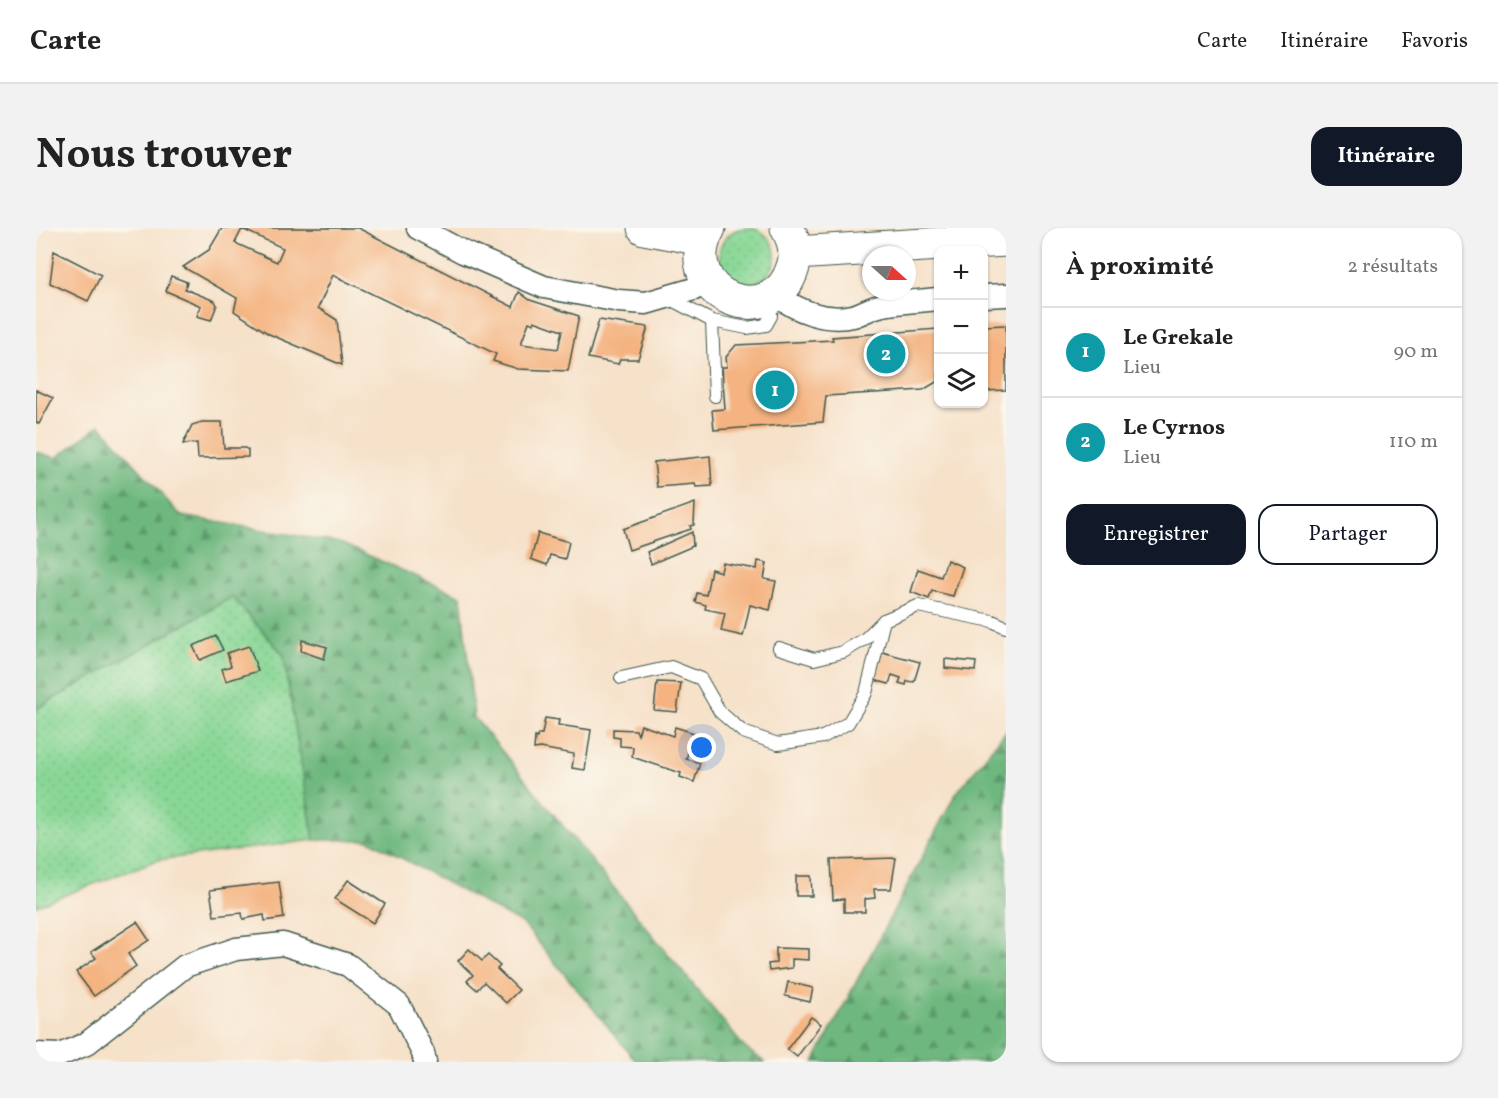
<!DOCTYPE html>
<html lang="fr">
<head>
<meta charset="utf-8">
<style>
	:root { --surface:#fff; --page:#f2f2f2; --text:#222; --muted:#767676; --line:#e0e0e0; --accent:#111827 }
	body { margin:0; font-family:Vollkorn,serif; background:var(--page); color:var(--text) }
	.controls { position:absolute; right:18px; top:18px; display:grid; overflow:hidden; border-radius:12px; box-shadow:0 2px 4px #0004 }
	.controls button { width:54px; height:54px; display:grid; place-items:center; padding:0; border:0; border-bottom:2px solid var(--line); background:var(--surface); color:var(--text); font:30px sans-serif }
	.compass { position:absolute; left:826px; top:18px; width:54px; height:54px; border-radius:50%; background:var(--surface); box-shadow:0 2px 4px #0004; rotate:111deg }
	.you { position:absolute; left:666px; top:520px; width:21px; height:21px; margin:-15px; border:4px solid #fff; border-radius:50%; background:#1a73e8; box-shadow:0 0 0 9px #1a73e833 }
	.badge { display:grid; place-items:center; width:39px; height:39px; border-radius:50%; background:var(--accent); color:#fff; font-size:20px; font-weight:700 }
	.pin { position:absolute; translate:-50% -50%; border:3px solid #fff; box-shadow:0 2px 6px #0006 }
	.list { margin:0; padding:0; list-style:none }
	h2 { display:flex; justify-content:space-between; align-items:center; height:78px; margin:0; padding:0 24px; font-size:26px }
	h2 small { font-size:20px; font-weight:400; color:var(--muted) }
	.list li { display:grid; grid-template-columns:39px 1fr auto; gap:18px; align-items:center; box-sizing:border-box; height:90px; padding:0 24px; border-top:2px solid var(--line) }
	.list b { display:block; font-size:22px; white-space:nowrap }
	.list p { margin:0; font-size:20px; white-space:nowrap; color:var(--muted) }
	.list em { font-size:20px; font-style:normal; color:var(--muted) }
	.actions { display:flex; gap:12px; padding:18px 24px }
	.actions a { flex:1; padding:14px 0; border:2px solid var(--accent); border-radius:18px; text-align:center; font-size:21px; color:var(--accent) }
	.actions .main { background:var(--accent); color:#fff }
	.icon { flex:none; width:33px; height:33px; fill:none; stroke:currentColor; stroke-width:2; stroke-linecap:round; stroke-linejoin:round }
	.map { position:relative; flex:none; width:970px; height:834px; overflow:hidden; border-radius:18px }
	header { display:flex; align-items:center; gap:36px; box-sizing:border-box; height:84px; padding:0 30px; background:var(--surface); border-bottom:2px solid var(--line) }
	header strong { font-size:28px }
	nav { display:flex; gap:33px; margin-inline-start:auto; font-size:21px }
	.intro { display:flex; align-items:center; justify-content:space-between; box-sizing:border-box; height:144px; padding:0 36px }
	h1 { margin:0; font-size:42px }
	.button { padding:15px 27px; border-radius:18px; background:var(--accent); color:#fff; font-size:21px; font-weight:700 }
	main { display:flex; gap:36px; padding:0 36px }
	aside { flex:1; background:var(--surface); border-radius:18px; box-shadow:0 2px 4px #0004 }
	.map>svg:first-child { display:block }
</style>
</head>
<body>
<header>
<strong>Carte</strong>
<nav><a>Carte</a><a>Itinéraire</a><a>Favoris</a></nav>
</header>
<div class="intro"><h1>Nous trouver</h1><a class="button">Itinéraire</a></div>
<main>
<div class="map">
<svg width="970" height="834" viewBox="0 0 970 834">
	<defs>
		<pattern id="grass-dots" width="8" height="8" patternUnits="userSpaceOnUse" patternTransform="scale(1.5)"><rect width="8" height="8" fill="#89d796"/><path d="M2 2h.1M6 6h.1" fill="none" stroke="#76b982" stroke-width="1.8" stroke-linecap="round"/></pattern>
		<pattern id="forest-firs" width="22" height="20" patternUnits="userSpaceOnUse" patternTransform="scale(1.5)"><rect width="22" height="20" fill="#6eb87f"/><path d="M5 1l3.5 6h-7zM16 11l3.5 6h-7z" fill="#5a9769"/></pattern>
	</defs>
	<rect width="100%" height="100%" fill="#fbf7ec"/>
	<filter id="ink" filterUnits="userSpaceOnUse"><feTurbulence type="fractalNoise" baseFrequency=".0167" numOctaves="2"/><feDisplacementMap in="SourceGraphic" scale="12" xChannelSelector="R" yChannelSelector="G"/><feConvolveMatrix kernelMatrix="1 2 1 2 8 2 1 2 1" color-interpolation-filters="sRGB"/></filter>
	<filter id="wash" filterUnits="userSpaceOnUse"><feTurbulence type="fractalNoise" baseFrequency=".008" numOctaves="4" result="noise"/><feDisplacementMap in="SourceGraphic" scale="24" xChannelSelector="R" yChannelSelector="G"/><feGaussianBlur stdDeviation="1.35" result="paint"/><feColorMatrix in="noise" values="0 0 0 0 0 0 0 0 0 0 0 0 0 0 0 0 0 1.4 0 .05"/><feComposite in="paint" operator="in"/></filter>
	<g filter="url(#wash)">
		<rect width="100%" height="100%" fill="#f6e1c9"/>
		<g fill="url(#grass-dots)" stroke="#548a65" stroke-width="1.5">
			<circle cx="711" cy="28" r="28"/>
			<polygon points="196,369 247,426 278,612 121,632 0,678 0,481"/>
		</g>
		<g fill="url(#forest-firs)" stroke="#467a5a" stroke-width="1.5">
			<polygon points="64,197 145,288 304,315 425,368 438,489 709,820 729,834 601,834 488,697 333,612 278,612 247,426 196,369 0,481 0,224 20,230"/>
			<polygon points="970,503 970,834 778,834 919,567"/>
		</g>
		<g id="blocks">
			<g fill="#f4b380" fill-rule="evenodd">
				<path d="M 186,0 L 322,0 L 477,79 L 483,64 L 494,72 L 543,88 L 532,143 L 482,141 L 457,133 L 460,126 L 297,47 L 282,80 L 301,92 L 306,137 L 233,106 L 198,83 L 201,70 L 147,39 L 173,22 ZM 206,1 L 247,20 L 241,34 L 199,15 ZM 498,93 L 526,103 L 522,121 L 485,116 L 493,94 L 498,96 Z"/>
				<polygon points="18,23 65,47 52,73 14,55"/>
				<polygon points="135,48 151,54 149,61 179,73 181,77 175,92 161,88 165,78 130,63"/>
				<polygon points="563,92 612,99 602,131 584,131 582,136 552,130"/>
				<polygon points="970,97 970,162 948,163 948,98"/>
				<polygon points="902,101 902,153 887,162 790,168 787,194 678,202 676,182 689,181 686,139 691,139 690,129 700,117 797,112 796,109"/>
				<polygon points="0,162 17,170 3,196 0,194"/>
				<polygon points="166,194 186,194 188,220 209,220 212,222 212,229 162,230 161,215 147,216 156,197"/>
				<polygon points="674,228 676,258 660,259 659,256 621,259 618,234"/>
				<polygon points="659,275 658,297 654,298 655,301 593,322 587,301"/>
				<polygon points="656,304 657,318 615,336 611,324"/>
				<polygon points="502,305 533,314 529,331 514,327 511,337 495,331"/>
				<polygon points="911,332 927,339 917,368 896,363 893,371 875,364 882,341 905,349"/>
				<polygon points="722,333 731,335 728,351 740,353 734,382 714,377 707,408 685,403 689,385 669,381 670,377 659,374 661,365 670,367 675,341 685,344 687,335 721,341"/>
				<polygon points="180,408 187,422 164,432 157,418"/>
				<polygon points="266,412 291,419 288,431 265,423"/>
				<polygon points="213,418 222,443 190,453 186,441 195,438 191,425"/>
				<polygon points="846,424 884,434 878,454 871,453 870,457 863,455 865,450 856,447 853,456 838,452"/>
				<polygon points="909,431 940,434 939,443 909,440"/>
				<polygon points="621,454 645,455 641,484 618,482"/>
				<polygon points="509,490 523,492 522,497 555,502 549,542 536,540 538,526 504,520 498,521 499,509 501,510 502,506 506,506"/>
				<polygon points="605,497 637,508 639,499 658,505 650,531 664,535 658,554 644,549 645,545 596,529 597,519 584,518 584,510 577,509 577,501 600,502 602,507"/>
				<polygon points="860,630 855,661 838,661 839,670 829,671 829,684 808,684 808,671 797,672 795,632"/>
				<polygon points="760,648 775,648 776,668 760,668"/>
				<polygon points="312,652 349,676 337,695 299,671"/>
				<polygon points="243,654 248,690 229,693 228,687 207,691 206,685 178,688 174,662"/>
				<polygon points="101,694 113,712 92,726 100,738 58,768 40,744 60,730 55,724"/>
				<polygon points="740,720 773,721 773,732 756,731 756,740 733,743 732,736 740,735"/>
				<polygon points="433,721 446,733 452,727 464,738 461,741 483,762 470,775 448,754 441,762 431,753 437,747 422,733"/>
				<polygon points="752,754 777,760 774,774 749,768"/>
				<polygon points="775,789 785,796 761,829 751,821"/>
			</g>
		</g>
	</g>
	<g filter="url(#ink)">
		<use href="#blocks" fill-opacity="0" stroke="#3f564a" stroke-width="1.5"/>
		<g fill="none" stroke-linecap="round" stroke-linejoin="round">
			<defs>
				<g id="lane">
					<polyline points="632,70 676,93 711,100 730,97 735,88 734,72"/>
					<polyline points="676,93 679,168"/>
					<polyline points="743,420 778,431 807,424 829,411 848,392 882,378 956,393 970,399"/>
					<polyline points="585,450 635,439 665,451 684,484 707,504 742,516 787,509 812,495 830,465 848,392"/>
				</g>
				<g id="street">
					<polyline points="382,0 427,24 508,59 583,73 610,75 658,61 672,54"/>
					<path d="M 739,66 C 761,83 789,94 817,88 C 827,85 836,79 847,77 C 865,74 884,73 902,71"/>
					<polyline points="948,68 970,67"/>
					<polyline points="0,826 24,827 50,816 149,738 200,721 247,716 312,737 363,777 387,825 389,834"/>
				</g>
				<g id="primary">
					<polyline points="608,0 667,11"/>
					<path d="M 673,0 C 636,67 737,107 757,39 C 762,25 758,12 751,0"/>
					<polyline points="759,25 970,12"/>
				</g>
			</defs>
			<use href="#lane" stroke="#3f564a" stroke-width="14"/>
			<use href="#street" stroke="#3f564a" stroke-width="25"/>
			<use href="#primary" stroke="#3f564a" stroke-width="35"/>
			<use href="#lane" stroke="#fff" stroke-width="12"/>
			<use href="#street" stroke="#fff" stroke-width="22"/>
			<use href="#primary" stroke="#fff" stroke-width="33"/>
		</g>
	</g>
</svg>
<div class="controls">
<button>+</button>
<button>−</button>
<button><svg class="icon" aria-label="layers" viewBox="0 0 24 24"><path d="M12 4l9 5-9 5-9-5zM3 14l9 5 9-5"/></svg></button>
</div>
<svg class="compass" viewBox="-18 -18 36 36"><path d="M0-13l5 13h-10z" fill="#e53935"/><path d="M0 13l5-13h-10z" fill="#767676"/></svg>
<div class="you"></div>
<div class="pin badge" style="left:739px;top:162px;background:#0f9aa8">1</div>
<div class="pin badge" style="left:850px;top:126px;background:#0f9aa8">2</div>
</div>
<aside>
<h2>À proximité<small>2 résultats</small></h2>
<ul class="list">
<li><span class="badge" style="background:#0f9aa8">1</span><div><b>Le Grekale</b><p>Lieu</p></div><em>90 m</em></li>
<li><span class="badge" style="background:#0f9aa8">2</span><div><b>Le Cyrnos</b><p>Lieu</p></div><em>110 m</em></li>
</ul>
<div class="actions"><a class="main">Enregistrer</a><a>Partager</a></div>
</aside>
</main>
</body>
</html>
